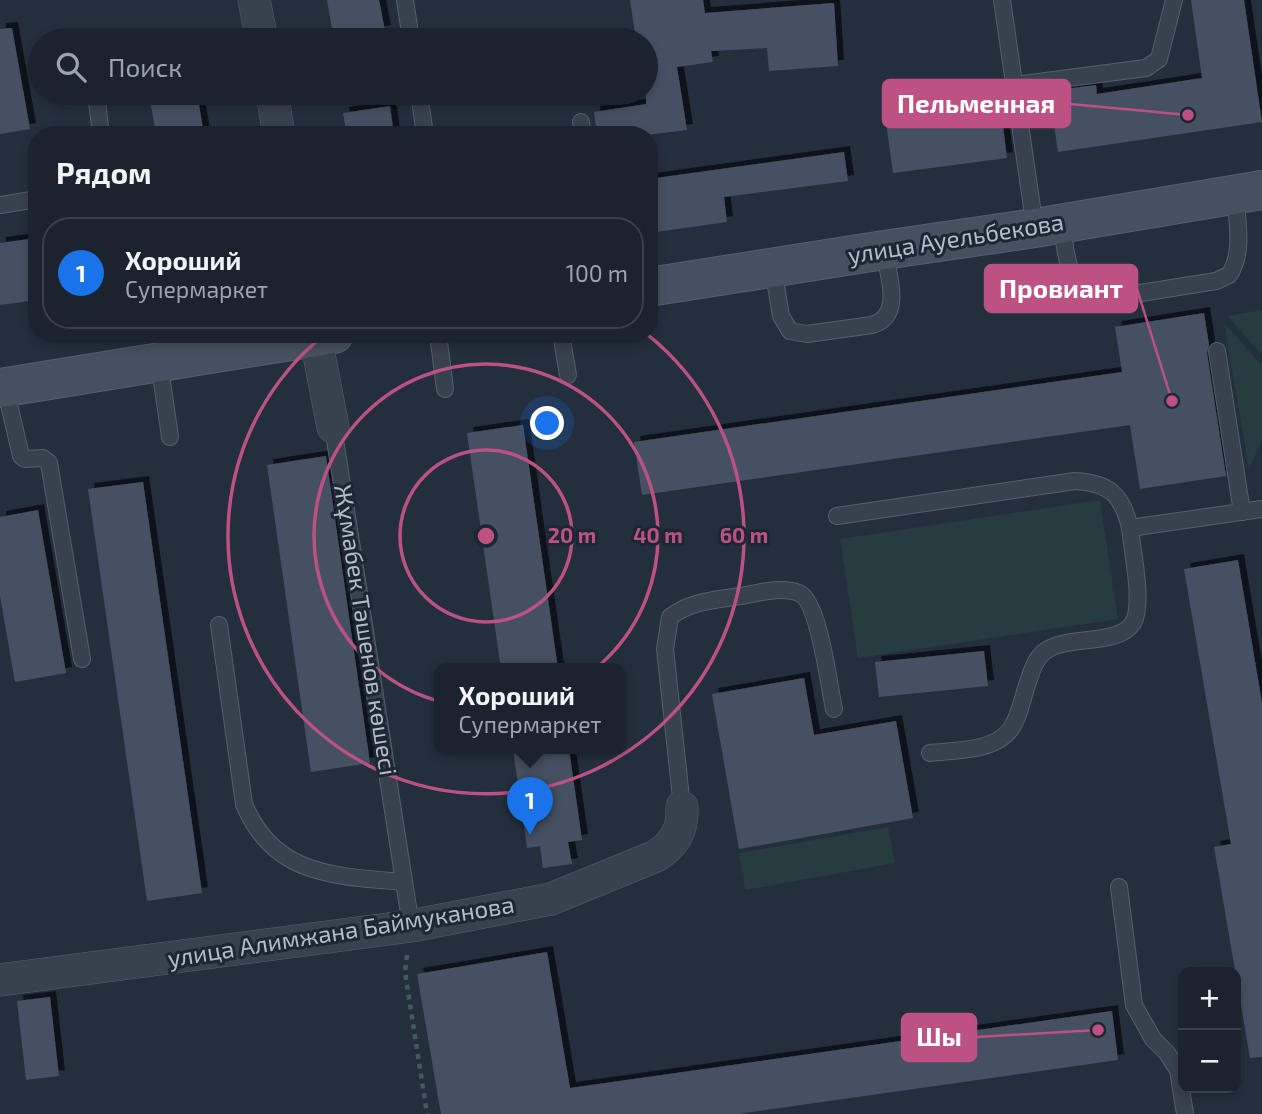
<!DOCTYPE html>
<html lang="ru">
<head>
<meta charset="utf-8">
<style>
	:root { --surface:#1b232e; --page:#282f3a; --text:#f1f3f6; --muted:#a0a4aa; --line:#39404a; --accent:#1a73e8 }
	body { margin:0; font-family:"Exo 2",sans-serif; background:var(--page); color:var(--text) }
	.controls { position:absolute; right:21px; bottom:21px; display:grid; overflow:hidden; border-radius:14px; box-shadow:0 4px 10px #0003 }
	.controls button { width:63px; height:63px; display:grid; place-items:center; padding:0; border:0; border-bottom:2px solid var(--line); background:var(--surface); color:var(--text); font:35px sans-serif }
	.you { position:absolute; left:548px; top:424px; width:24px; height:24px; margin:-18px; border:5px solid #fff; border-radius:50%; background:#1a73e8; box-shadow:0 0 0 10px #1a73e833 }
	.badge { display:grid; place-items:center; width:46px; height:46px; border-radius:50%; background:var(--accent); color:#fff; font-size:23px; font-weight:700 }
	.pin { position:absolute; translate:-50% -58px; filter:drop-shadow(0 2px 4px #0008) }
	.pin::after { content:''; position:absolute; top:37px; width:24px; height:21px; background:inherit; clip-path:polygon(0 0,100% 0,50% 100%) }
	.popup { position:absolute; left:434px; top:663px; width:192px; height:91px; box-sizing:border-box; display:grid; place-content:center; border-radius:14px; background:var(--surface); filter:drop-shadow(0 2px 5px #0005); font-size:23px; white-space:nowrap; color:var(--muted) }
	.popup b { font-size:26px; color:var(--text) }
	.popup::after { content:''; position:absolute; left:50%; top:100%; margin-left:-14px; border:14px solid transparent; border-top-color:var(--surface) }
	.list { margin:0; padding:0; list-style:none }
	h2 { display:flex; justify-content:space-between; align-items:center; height:91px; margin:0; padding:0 28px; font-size:30px }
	h2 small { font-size:23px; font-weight:400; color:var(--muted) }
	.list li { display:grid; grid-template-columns:46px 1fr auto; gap:21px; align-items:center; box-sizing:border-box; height:112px; margin:0 14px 14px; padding:0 14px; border:2px solid var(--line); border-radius:28px }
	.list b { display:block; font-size:26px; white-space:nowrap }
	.list p { margin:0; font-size:23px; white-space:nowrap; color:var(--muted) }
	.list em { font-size:23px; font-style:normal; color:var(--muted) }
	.icon { flex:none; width:38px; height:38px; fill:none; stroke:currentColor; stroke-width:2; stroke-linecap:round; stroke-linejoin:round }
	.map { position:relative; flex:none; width:1262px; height:1114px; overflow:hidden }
	.search { position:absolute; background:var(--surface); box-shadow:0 4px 10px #0003; left:28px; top:28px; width:630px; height:77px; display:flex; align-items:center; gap:18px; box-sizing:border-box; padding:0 24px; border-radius:38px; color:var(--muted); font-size:26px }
	.panel { position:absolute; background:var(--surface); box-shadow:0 4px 10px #0003; left:28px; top:126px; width:630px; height:217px; border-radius:28px }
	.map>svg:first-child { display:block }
</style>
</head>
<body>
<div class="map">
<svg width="1262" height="1114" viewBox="0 0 1262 1114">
	<defs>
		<filter id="shadow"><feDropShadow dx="6" dy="-6" stdDeviation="0" flood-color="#0009"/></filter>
	</defs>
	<rect width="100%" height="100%" fill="#242f3e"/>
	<g fill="#263c3f">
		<polygon points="1262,310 1262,355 1227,316"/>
		<polygon points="1224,323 1262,365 1262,439 1249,470"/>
		<polygon points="1100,500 1118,619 858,658 840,539"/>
		<polygon points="888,827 895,863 745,890 739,853"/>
	</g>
	<g fill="#455162" filter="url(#shadow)">
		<polygon points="327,0 379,0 385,31 334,40"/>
		<polygon points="630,0 703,0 705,13 834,3 838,66 769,71 767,48 711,51 713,62 677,67 687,130 646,135 597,135 594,112 646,104 646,40 636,40"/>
		<polygon points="1191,0 1244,0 1262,122 1058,152 1049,91 1096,85 1097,94 1202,78"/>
		<polygon points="12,28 30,129 0,134 0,29"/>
		<polygon points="149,93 197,93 204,135 156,135"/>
		<polygon points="999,94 1007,158 893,173 884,108"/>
		<polygon points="390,106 394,135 347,135 343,113"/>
		<polygon points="844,152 848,181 724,197 727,222 649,233 649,179"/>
		<polygon points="37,238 37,300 0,305 0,243"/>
		<polygon points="1204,313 1209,345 1207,353 1226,476 1140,489 1130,425 642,495 634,442 1122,372 1115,327"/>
		<polygon points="523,425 558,669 501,669 467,433"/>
		<polygon points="326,456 370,763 311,772 267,465"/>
		<polygon points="143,482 202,893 147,901 88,489"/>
		<polygon points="38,510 66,673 15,682 0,596 0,517"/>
		<polygon points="1238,560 1262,703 1262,1057 1250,1058 1214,847 1231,844 1184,569"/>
		<polygon points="984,651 988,686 879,697 875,662"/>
		<polygon points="804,678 814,735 896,721 913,818 739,849 712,694"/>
		<polygon points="513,749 569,749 582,840 568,842 572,864 543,868 540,846 527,848"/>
		<polygon points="547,952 570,1088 1112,1011 1118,1060 738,1114 441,1114 417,974"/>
		<polygon points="50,997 59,1076 26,1080 17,1001"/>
	</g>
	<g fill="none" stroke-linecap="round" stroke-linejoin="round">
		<defs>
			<g id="lane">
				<polyline points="405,0 411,40"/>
				<polyline points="1002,0 1035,228"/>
				<polyline points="1015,85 1146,68 1159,59 1174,0"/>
				<polyline points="96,93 101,135"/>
				<polyline points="419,93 425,135"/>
				<polyline points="581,122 583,135"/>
				<polyline points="0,205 37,199"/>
				<path d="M 1061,223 C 1066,247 1067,295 1097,300 L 1216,281 L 1229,275 C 1244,254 1237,219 1235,194"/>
				<path d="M 773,268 L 781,316 L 790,331 L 807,334 L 872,325 C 904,316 888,275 884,250"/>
				<polyline points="438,334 445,389"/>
				<polyline points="561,334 568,375"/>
				<polyline points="1217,351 1242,512"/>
				<polyline points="159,361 170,437"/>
				<polyline points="5,387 21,456 25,459 43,458 49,463 82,659"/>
				<polyline points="333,427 411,926"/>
				<path d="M 837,516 L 1075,481 C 1109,483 1122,494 1130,528"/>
				<path d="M 219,625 L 244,804 C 274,877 337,876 404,882"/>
				<path d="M 930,753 C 955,750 993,752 1010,730 C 1019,718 1022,700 1027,685 C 1031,674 1034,660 1044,652 C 1066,634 1117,647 1133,623 C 1144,605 1132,549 1130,528 L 1262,509"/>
				<path d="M 682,807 L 665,649 L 670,617 C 691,601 715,600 740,596 C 758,593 782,586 799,593 C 819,601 829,686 834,709"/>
				<polyline points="1119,887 1134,1005 1153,1039 1167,1053 1178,1070 1185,1114"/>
			</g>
			<g id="street">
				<polyline points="254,0 262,40"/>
				<polyline points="272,93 279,135"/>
				<polyline points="315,334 333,427"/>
				<path d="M 0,980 L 411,926 L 551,899 L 656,856 C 675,844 683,830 682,807"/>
			</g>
			<g id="secondary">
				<polyline points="649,287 884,250 1035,228 1262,190"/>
				<polyline points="0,388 334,334"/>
			</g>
		</defs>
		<use href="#lane" stroke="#565f6c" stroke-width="18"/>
		<use href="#street" stroke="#565f6c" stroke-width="33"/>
		<use href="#secondary" stroke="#565f6c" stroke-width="40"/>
		<polyline stroke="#44595c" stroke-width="4.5" stroke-dasharray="5 5" stroke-linecap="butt" points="407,955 405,972 427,1114"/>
		<use href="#lane" stroke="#38414e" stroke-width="16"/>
		<use href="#street" stroke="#38414e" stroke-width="32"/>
		<use href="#secondary" stroke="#465061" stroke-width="38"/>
	</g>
	<g fill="none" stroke="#bd5182" stroke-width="3.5">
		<circle cx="486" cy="536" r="86"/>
		<circle cx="486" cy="536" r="172"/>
		<path d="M648 335A258 258 0 1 1 324 335"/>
	</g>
	<g text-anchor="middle" stroke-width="6" stroke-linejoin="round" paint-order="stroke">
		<g font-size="24" fill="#b4bcc9" stroke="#1d2633">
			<text transform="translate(956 239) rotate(-9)" y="8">улица Ауельбекова</text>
			<text transform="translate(365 630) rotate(81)" y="8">Жұмабек Тәшенов көшесі</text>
			<text transform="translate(341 932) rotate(-9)" y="8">улица Алимжана Баймуканова</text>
		</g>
	</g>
	<circle cx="486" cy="536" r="10" fill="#bd5182" stroke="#1d2633" stroke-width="3.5"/>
	<g font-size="21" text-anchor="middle" font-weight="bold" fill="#bd5182" stroke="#1d2633" stroke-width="6" stroke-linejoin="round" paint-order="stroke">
		<text x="572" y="543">20 m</text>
		<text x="658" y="543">40 m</text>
		<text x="744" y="543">60 m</text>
	</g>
	<path fill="none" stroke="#bd5182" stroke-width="2.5" d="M1188 115L1070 104M1172 401L1137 289M1098 1030L976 1037"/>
	<g fill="#bd5182" stroke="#1d2633" stroke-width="2.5">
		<circle cx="1188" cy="115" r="7"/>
		<circle cx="1172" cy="401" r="7"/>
		<circle cx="1098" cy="1030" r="7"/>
	</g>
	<g fill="#bd5182" stroke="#bd5182" stroke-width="2.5">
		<rect x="883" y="80" width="187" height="47" rx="7"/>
		<rect x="985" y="265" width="152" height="47" rx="7"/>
		<rect x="902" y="1014" width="74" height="47" rx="7"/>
	</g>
	<g font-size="26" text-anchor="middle" font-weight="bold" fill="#fff">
		<text x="976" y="113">Пельменная</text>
		<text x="1061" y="298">Провиант</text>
		<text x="939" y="1046">Шы</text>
	</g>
</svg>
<div class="controls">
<button>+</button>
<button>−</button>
</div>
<div class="you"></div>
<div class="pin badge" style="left:530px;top:835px">1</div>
<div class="popup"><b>Хороший</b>Супермаркет</div>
<div class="search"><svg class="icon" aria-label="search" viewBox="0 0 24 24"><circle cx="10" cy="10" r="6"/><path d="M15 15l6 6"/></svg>Поиск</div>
<section class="panel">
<h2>Рядом<small></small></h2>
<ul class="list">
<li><span class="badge">1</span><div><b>Хороший</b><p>Супермаркет</p></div><em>100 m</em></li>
</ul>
</section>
</div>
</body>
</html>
